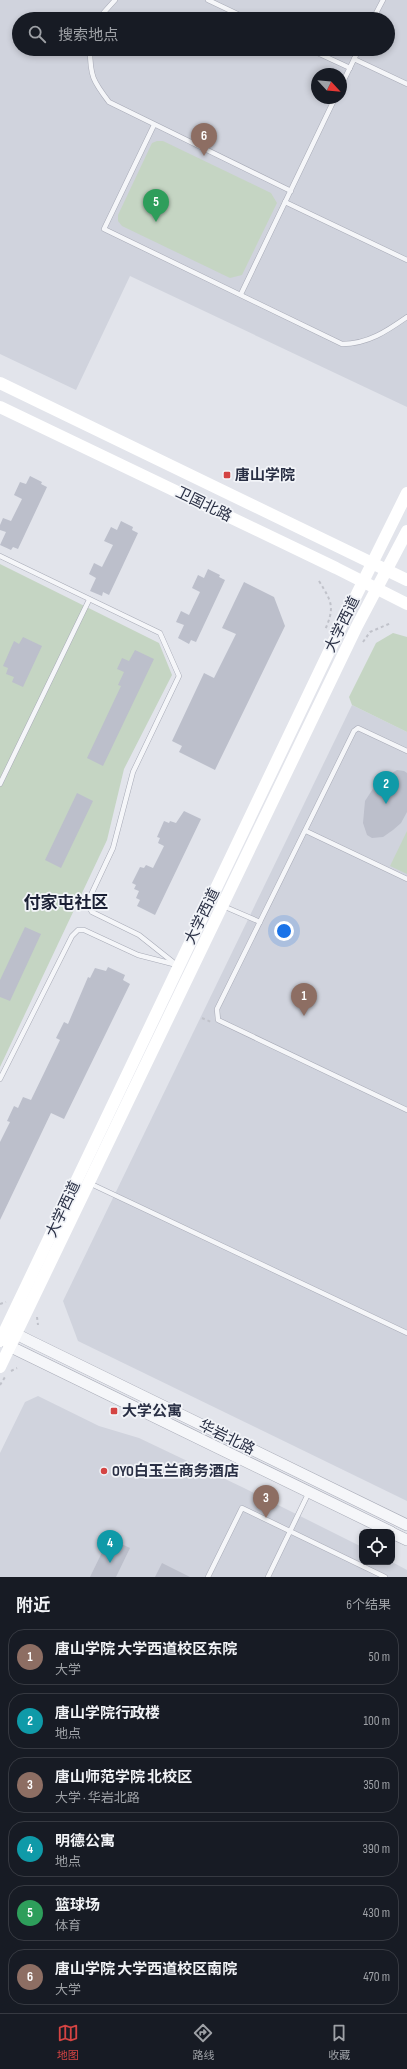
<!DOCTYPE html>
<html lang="zh">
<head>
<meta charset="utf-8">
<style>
	:root { --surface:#171b24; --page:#242831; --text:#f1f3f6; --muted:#9ea1a6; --line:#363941; --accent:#d44443 }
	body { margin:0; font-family:"Sofia Sans Condensed","Noto Sans SC",sans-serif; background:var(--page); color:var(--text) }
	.controls { position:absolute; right:12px; bottom:12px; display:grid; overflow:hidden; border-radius:8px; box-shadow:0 2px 6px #0003 }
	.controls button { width:36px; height:36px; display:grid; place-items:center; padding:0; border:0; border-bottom:1px solid var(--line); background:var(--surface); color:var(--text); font:20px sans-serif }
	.compass { position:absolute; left:311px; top:68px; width:36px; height:36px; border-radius:50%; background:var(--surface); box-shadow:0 2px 6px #0003; rotate:116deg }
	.you { position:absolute; left:284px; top:931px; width:14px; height:14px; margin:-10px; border:3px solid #fff; border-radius:50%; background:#1a73e8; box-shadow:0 0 0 6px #1a73e833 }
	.badge { display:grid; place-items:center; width:26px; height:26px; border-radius:50%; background:var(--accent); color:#fff; font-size:13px; font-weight:700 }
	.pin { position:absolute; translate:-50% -33px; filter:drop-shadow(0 1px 2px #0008) }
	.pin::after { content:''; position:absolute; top:21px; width:14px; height:12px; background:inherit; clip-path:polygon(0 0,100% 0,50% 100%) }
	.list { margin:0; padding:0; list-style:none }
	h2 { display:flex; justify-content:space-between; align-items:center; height:52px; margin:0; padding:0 16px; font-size:17px }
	h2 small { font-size:13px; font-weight:400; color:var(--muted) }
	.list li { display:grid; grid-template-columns:26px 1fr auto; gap:12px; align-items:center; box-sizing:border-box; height:56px; margin:0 8px 8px; padding:0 8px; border:1px solid var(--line); border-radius:16px }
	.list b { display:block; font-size:15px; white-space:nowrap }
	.list p { margin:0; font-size:13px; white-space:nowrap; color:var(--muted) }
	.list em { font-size:13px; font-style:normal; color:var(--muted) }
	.icon { flex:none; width:22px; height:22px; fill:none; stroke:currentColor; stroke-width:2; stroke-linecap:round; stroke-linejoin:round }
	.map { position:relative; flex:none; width:407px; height:1577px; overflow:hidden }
	.search { position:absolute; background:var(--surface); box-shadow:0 2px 6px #0003; left:12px; right:12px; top:12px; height:44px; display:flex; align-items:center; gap:10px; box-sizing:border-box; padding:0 14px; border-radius:22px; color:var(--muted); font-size:15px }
	.sheet { height:436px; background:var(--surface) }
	nav { display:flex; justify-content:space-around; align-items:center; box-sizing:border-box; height:56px; border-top:1px solid var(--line); background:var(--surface); font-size:11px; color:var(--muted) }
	nav a { display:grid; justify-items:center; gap:2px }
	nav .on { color:var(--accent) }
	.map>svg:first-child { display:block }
</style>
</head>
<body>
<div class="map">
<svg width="407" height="1577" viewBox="0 0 407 1577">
	<rect width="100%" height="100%" fill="#e2e4eb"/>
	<g fill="#d0d3dd" fill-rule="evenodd">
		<path d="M 0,0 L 407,0 L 407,407 L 130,276 L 76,390 L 0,354 ZM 19,19 L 388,19 L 388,49 L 19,49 ZM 317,74 L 341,74 L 341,98 L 317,98 Z"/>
		<polygon points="352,705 407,732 407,1501 78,1341 63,1301"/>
		<polygon points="38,1396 99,1426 139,1438 244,1488 362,1547 362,1562 392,1562 407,1570 407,1577 0,1577 0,1453 25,1402"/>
	</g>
	<g fill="#c5d5c3">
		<polygon points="157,141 163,141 271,193 277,203 242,275 230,278 122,226 118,221 118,215 152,143"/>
		<polygon points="0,564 159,643 172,675 124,769 107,840 0,1067"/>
		<polygon points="393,633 407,637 407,732 352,705 349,697 376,643"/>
		<polygon points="407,831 407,874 390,866"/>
	</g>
	<g fill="#bcbfcb">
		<polygon points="30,476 42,482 41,484 47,487 18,549 13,547 11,550 0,545 6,532 0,530 0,525 3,518 11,521 22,499 14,495 20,482 26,484"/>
		<polygon points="121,521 133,527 132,530 138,533 109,595 103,592 102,596 90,591 96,578 89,574 94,563 102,567 113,545 104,541 111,527 117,530"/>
		<polygon points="208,569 220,575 219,577 225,580 196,642 191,640 189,644 178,638 184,625 176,622 181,611 189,615 200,592 192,588 198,575 204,578"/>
		<polygon points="244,582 274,597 285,626 215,770 179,752 182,746 172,741 204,673 214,678 236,634 222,628"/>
		<polygon points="23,637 42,646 23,687 12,682 14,677 6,674 8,668 3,666 14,641 19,644"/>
		<polygon points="135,650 154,659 103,766 87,758 121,686 118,685 124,672 117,669 122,658 129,661"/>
		<polygon points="397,770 404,771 407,773 407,812 401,823 393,830 383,837 372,838 367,835 363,823 365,801 378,781"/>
		<polygon points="77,793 93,801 61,868 45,860"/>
		<polygon points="184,811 201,819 155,915 137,906 140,900 136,898 139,891 134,889 136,885 132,883 140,867 144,868 146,865 153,868 164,846 158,843 160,838 157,837 164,821 169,823 170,821 176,823"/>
		<polygon points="25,927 41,934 10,1001 0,997 0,980"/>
		<polygon points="108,967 125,975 123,980 130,984 64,1119 51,1113 0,1220 0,1142 10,1122 7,1121 14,1106 18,1108 23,1097 31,1100 60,1040 56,1038 64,1022 68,1024 88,977 90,978 95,968 106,971"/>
		<polygon points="109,1538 130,1548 116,1577 90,1577"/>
		<polygon points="162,1563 190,1577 155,1577"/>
	</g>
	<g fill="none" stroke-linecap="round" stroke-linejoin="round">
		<defs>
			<g id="service">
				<polyline points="208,0 248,19"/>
				<polyline points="98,19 115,0"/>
				<polyline points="373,19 383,0"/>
				<path d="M 90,49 C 90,76 93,81 109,102 L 291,191"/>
				<polyline points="309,49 350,68"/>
				<polyline points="354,59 407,84"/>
				<polyline points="341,86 359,49"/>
				<path d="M 154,125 L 104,229 L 342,344 C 368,344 387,331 407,317"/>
				<polyline points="285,202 407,260"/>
				<polyline points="241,294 335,98"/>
				<polyline points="0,556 160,633 179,676 133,772 113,848 89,899 89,907 92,912 139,935 178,966"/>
				<polyline points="407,751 358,728 354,731 217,1009 218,1020 407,1110"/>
				<polyline points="0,784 89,600"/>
				<polyline points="306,831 407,879"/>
				<polyline points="223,906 260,922"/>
				<polyline points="0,1079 72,936 78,930 84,930 138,955 177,965"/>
				<polyline points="89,1183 407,1333"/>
				<polyline points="208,1577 242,1508 385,1577"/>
				<polyline points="268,1577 309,1492"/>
			</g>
			<g id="tertiary">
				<polyline points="8,1335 16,1334 30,1341 407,1525"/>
				<polyline points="5,1339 9,1346 391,1532"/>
				<polyline points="392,1533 407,1540"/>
			</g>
		</defs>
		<use href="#service" stroke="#a7aab6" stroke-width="5.5"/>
		<use href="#tertiary" stroke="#a7aab6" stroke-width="12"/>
		<g stroke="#c0c2ca" stroke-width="2" stroke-dasharray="3 3" stroke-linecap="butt">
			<path d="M 319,581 C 332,602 335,607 325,630"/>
			<polyline points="363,642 370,632 391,623"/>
			<polyline points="202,1018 211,1022"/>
			<polyline points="0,1304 6,1302"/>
			<polyline points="37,1317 38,1325"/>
			<polyline points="11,1371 17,1368"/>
			<polyline points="0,1385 5,1377"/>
		</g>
		<use href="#service" stroke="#f5f6f9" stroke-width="4.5"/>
		<use href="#tertiary" stroke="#f5f6f9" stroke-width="11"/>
		<g stroke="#fff" stroke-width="12">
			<polyline points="0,383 407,580"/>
			<polyline points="0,407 336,568 407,604"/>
			<polyline points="0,1341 344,620 407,493"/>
			<polyline points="0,1367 357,626 407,531"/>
		</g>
	</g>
	<g fill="#d44443" stroke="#f2f4f8" stroke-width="1.5">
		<rect x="223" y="471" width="8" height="8" rx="2"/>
		<rect x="110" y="1407" width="8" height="8" rx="2"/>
		<circle cx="104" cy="1471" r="4"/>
	</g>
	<g text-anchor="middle" stroke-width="3.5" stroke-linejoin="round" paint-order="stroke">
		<g font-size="15" font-weight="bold" fill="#292f44" stroke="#f2f4f8" text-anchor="start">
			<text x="235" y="480">唐山学院</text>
			<text x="122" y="1416">大学公寓</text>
			<text x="112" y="1476">OYO白玉兰商务酒店</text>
		</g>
		<g font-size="15" fill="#292f44" stroke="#f2f4f8">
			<text transform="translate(204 504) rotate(26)" y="5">卫国北路</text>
			<text transform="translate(342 624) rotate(-64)" y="5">大学西道</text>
			<text transform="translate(202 916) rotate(-64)" y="5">大学西道</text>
			<text transform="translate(63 1209) rotate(-65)" y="5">大学西道</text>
			<text transform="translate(227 1437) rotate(26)" y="5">华岩北路</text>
		</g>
		<g font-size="17" font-weight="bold" fill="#1b2035" stroke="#f2f4f8">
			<text x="66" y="908">付家屯社区</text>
		</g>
	</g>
</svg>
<div class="controls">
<button><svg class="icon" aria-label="locate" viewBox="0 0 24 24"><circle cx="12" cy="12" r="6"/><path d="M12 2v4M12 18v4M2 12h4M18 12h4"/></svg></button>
</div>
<svg class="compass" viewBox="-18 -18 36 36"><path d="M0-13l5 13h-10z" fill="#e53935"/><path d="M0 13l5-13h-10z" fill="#9ea1a6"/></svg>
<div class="you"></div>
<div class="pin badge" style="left:304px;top:1016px;background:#8d6e63">1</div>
<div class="pin badge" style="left:386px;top:804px;background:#0f9aa8">2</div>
<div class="pin badge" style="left:266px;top:1518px;background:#8d6e63">3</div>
<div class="pin badge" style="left:110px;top:1563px;background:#0f9aa8">4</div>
<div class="pin badge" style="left:156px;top:222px;background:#2e9e5b">5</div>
<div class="pin badge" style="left:204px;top:156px;background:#8d6e63">6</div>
<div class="search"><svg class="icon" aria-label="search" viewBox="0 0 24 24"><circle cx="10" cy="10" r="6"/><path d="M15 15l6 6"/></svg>搜索地点</div>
</div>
<section class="sheet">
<h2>附近<small>6个结果</small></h2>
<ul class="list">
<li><span class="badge" style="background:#8d6e63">1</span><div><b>唐山学院 大学西道校区东院</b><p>大学</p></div><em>50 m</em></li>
<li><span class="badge" style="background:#0f9aa8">2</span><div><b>唐山学院行政楼</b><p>地点</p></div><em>100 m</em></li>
<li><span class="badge" style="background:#8d6e63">3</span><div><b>唐山师范学院 北校区</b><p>大学 · 华岩北路</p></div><em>350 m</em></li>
<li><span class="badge" style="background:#0f9aa8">4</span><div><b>明德公寓</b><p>地点</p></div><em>390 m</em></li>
<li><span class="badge" style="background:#2e9e5b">5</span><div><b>篮球场</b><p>体育</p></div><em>430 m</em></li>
<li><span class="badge" style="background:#8d6e63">6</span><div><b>唐山学院 大学西道校区南院</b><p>大学</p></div><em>470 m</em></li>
</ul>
</section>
<nav>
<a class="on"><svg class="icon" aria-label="map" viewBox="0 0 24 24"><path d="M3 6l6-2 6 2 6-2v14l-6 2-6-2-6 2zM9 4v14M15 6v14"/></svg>地图</a>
<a><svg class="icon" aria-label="directions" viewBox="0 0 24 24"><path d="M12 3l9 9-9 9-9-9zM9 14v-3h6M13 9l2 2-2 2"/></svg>路线</a>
<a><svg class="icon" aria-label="saved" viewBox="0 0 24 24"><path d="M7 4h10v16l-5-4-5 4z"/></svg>收藏</a>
</nav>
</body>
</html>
